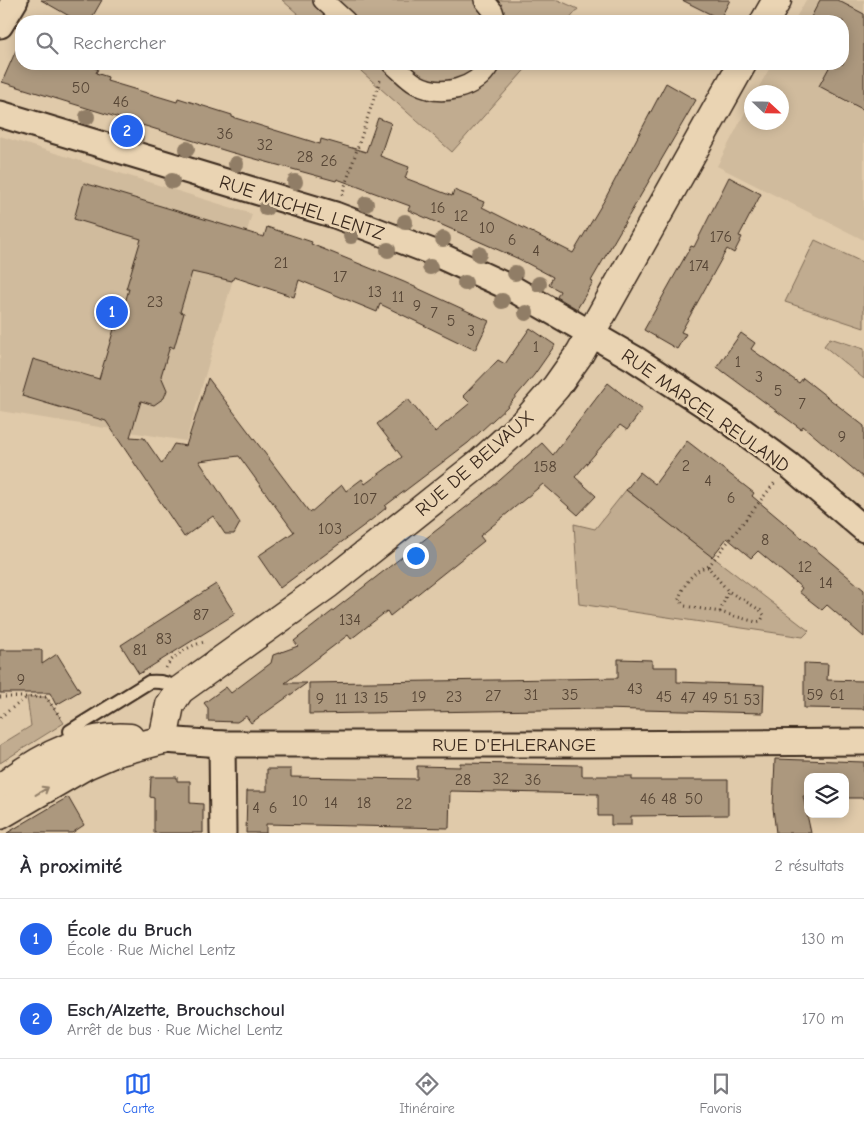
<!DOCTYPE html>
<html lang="fr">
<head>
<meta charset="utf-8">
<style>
	:root { --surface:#fff; --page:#f2f2f3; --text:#2b2b33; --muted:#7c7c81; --line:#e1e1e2; --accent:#2563eb }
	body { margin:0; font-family:"Comic Neue",sans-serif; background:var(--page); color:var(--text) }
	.controls { position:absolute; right:15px; bottom:15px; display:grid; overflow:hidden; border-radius:10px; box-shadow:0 2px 12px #0003 }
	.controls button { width:45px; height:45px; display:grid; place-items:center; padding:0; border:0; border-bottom:1px solid var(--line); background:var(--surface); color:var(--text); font:25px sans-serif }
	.compass { position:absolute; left:744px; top:85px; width:45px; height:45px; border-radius:50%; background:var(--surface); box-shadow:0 2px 12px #0003; rotate:112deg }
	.you { position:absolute; left:415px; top:555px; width:18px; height:18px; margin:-12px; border:4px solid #fff; border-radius:50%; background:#1a73e8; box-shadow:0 0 0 8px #1a73e833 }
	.badge { display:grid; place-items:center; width:32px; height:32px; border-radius:50%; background:var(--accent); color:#fff; font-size:16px; font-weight:700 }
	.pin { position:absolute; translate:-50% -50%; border:2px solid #fff; box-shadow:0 1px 5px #0006 }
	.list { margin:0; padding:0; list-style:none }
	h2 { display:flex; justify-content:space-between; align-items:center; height:65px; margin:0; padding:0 20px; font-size:21px }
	h2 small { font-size:16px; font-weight:400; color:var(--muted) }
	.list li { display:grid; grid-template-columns:32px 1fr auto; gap:15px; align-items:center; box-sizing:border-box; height:80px; padding:0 20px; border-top:1px solid var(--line) }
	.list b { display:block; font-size:19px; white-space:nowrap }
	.list p { margin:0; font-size:16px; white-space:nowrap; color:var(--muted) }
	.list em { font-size:16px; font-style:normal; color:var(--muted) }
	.icon { flex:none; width:28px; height:28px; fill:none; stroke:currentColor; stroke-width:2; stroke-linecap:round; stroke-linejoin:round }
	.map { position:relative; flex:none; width:864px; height:833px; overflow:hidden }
	.search { position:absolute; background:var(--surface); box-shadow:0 2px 12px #0003; left:15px; right:15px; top:15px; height:55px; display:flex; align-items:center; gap:12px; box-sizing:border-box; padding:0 18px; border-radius:20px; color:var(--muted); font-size:19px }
	.sheet { height:225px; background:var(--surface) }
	nav { display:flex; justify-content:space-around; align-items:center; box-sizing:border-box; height:70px; border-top:1px solid var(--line); background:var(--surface); font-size:14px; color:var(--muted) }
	nav a { display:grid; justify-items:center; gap:2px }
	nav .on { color:var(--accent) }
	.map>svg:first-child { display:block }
</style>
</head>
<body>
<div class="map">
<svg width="864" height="833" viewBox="0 0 864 833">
	<rect width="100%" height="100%" fill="#e0caaa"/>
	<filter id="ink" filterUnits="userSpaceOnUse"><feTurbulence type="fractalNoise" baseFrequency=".02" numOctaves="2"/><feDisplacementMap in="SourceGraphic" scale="10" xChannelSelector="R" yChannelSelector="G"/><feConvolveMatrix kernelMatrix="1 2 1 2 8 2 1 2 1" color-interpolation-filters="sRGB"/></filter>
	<g filter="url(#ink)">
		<g fill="#d0bb9d">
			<polygon points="806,0 864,0 864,240 717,166 751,101 752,122 782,122 782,92 756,92 772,64 843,64 843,21 794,21"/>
			<polygon points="0,136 252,214 186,441 0,411"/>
		</g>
		<g fill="#c1ac90" stroke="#7e6b57">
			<polygon points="282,0 558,0 578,9 568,21 306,21"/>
			<polygon points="353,64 530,64 452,152"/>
			<polygon points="815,240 864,263 864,328 785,302"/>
			<polygon points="830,338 864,349 864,379 824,346"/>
			<polygon points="626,490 809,631 803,637 579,604 574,524 595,529"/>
			<polygon points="27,697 46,697 64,723 0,763 0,745 31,726"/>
		</g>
		<g fill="#ac987e" stroke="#3b2a1e">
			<polygon points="41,0 102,0 90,21 78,21"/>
			<polygon points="682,0 730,0 720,19"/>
			<polygon points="820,0 837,0 864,14 864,110 819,86 831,64 843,64 843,21 809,21"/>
			<polygon points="21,39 21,64 83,64 98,69 96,73 108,77 107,81 177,102 178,98 232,115 232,117 320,144 321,139 366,152 378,118 391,123 380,156 409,167 405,178 452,196 454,190 484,202 482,207 573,253 605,199 666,83 696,100 591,281 593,282 577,309 557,297 560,291 549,285 553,277 519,259 408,210 410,206 337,179 336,181 230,152 2,82"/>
			<polygon points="729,177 761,194 739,236 742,237 734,253 727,249 681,332 686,334 677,349 644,330 691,246 694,247"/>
			<polygon points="84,183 264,237 267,227 312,242 311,244 404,282 489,321 475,350 380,304 377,312 299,280 294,297 234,277 232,281 192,272 180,312 184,313 174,348 170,346 161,376 167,390 164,398 154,405 141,401 130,437 144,438 162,464 174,444 186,446 208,378 310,513 342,485 346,491 362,479 365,484 402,457 377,424 408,399 435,432 470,403 463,396 498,360 505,364 530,328 555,345 534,375 507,407 468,443 385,506 386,508 370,521 280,588 258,556 294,532 239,456 199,461 240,523 234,534 225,534 213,516 184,537 106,421 22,396 33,359 99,379 114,329 117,330 129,289 126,289 141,239 74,219"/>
			<polygon points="741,333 755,343 751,349 799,383 803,378 864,426 864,478 803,426 801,429 717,367"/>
			<polygon points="608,383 642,410 627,430 620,425 575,477 596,496 578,515 543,484 480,536 484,541 390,616 387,611 351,639 348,635 285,683 307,683 251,723 246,716 237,722 208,721 208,708 204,703 226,687 231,693 271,663 273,655 298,646 294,641 492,487 542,443 553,455"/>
			<polygon points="687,441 754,493 752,496 864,590 864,637 827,605 822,610 799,592 802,588 758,551 751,558 727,538 712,557 626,490 640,472 655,484"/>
			<polygon points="216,584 235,614 139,674 121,645"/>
			<polygon points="0,650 42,650 42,664 57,654 80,691 56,705 50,693 0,693"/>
			<polygon points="618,659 652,660 652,667 677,667 677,682 764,685 763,713 601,709 309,714 309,683 618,678"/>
			<polygon points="804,663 828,664 827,680 864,681 864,709 804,708"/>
			<polygon points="775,759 864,762 864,798 845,798 845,777 808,777 808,796 803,796 811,833 776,833 773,808"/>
			<polygon points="460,763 582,765 582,776 632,776 632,780 728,780 728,815 631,816 631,825 611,825 611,816 598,816 598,794 450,791 449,828 266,824 266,833 246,833 247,791 267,791 267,769 291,769 291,777 417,779 417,766 460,767"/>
			<polygon points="151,777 177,777 177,781 190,781 190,803 203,804 203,833 154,833 154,798 150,797"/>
			<polygon points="68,797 84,825 72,833 7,833"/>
		</g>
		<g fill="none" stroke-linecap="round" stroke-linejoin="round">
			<defs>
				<path id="service" d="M 70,731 L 149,682 C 162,681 169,683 180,690"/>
				<g id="pedestrian">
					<polyline points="323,0 346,21"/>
					<polyline points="484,0 493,11 496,21"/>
					<path d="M 392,64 C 400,70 407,79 416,84 C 441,98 476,89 490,64"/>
				</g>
				<g id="minor">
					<polyline points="0,25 15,0"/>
					<polyline points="0,114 335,215 432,252 515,290 635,359 725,418 789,465 864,529"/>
					<polyline points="163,740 222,744 587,744 864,742"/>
					<polyline points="222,744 223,833"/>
				</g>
				<g id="tertiary">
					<polyline points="765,21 777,0"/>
					<polyline points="163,740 170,705 180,690 328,584 481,462 525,422 556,387 580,353 742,64"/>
					<path d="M 0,789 C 36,760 82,734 130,738"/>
					<polyline points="0,815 86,765 116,752 163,740"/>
				</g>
			</defs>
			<use href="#service" stroke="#3b2a1e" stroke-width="16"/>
			<use href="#pedestrian" stroke="#3b2a1e" stroke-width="22"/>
			<use href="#minor" stroke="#3b2a1e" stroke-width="29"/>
			<use href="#tertiary" stroke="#3b2a1e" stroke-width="31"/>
			<g stroke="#3b2a1e" stroke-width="3" stroke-dasharray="1 4" stroke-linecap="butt">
				<polyline points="342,195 380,80"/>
				<path d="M 708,567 C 695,567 681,588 679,600 L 685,606 L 720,612 L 756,622 L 761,621 L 764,615 L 760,610 L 728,591 L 708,567 L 776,481"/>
				<polyline points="720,612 728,591"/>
				<path d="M 166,668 C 171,656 192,644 205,642"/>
				<polyline points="0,697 46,697 61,718"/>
				<polyline points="0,717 26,698"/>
			</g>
			<use href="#service" stroke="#ead4b3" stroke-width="12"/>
			<use href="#pedestrian" stroke="#ead4b3" stroke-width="19"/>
			<use href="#minor" stroke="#ead4b3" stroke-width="25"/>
			<use href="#tertiary" stroke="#ead4b3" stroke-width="28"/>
		</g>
		<g fill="#907d66">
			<circle cx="87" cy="117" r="8"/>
			<circle cx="136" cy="138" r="8"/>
			<circle cx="187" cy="149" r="8"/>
			<circle cx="236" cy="164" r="8"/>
			<circle cx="172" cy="181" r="8"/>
			<circle cx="295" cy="182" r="8"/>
			<circle cx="366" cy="204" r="8"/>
			<circle cx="266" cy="208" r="8"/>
			<circle cx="405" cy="222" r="8"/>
			<circle cx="351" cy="236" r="8"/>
			<circle cx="443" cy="239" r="8"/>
			<circle cx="388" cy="250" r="8"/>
			<circle cx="479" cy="254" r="8"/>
			<circle cx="430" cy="267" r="8"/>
			<circle cx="515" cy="273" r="8"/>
			<circle cx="465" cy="283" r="8"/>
			<circle cx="539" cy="284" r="8"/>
			<circle cx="502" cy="301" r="8"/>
			<circle cx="526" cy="313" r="8"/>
		</g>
		<defs><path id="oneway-shaft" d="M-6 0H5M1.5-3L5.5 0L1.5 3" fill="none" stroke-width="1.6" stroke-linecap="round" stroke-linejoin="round" transform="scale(1.25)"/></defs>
		<use stroke="#927f68" href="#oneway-shaft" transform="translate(42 791) rotate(-31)"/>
	</g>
	<g text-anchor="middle" stroke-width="5" stroke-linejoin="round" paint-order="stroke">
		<g font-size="16" fill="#574636">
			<text x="81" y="93">50</text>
			<text x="121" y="107">46</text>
			<text x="225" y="139">36</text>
			<text x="265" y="150">32</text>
			<text x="305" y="162">28</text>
			<text x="329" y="166">26</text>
			<text x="438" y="213">16</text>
			<text x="461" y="221">12</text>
			<text x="487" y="233">10</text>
			<text x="721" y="242">176</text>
			<text x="512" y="245">6</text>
			<text x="536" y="256">4</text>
			<text x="281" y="268">21</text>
			<text x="699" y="271">174</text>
			<text x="340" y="282">17</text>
			<text x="375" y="297">13</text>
			<text x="398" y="302">11</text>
			<text x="155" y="307">23</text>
			<text x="417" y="311">9</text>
			<text x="434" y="318">7</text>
			<text x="451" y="326">5</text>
			<text x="471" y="336">3</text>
			<text x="536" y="352">1</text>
			<text x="738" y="367">1</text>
			<text x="759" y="382">3</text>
			<text x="778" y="396">5</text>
			<text x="802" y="409">7</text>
			<text x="842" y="442">9</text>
			<text x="686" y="471">2</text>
			<text x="545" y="472">158</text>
			<text x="708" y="486">4</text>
			<text x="731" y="503">6</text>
			<text x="365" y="504">107</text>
			<text x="330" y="534">103</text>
			<text x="765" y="545">8</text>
			<text x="805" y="572">12</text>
			<text x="826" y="588">14</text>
			<text x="201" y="620">87</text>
			<text x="350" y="625">134</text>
			<text x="164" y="644">83</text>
			<text x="140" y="655">81</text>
			<text x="21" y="685">9</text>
			<text x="635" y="694">43</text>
			<text x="531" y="700">31</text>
			<text x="570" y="700">35</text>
			<text x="815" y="700">59</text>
			<text x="837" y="700">61</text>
			<text x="493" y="701">27</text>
			<text x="419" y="702">19</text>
			<text x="454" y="702">23</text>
			<text x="664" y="702">45</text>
			<text x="361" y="703">13</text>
			<text x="381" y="703">15</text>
			<text x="688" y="703">47</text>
			<text x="710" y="703">49</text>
			<text x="320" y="704">9</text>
			<text x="341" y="704">11</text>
			<text x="731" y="704">51</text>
			<text x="752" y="705">53</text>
			<text x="501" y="784">32</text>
			<text x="463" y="785">28</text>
			<text x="533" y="785">36</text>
			<text x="648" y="804">46</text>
			<text x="669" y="804">48</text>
			<text x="694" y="804">50</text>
			<text x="300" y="806">10</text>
			<text x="331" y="808">14</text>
			<text x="364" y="808">18</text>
			<text x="404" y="809">22</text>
			<text x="256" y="813">4</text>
			<text x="273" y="813">6</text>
		</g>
		<g font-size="19" fill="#3b2a1e" stroke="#ead4b3">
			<text transform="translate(302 207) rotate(18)" y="7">RUE MICHEL LENTZ</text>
			<text transform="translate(706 410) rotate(35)" y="7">RUE MARCEL REULAND</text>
			<text transform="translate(474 463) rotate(-41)" y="7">RUE DE BELVAUX</text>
			<text x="514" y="751">RUE D'EHLERANGE</text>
		</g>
	</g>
</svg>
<div class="controls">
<button><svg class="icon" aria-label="layers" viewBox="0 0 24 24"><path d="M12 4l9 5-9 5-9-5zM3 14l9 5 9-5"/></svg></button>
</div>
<svg class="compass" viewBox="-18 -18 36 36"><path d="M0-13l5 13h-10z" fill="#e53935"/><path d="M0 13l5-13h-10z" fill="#7c7c81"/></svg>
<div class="you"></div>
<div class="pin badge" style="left:112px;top:312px">1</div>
<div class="pin badge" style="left:127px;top:131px">2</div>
<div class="search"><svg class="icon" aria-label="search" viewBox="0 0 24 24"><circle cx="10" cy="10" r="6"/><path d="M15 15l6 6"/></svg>Rechercher</div>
</div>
<section class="sheet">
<h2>À proximité<small>2 résultats</small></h2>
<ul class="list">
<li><span class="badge">1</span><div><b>École du Bruch</b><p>École · Rue Michel Lentz</p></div><em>130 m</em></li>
<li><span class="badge">2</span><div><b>Esch/Alzette, Brouchschoul</b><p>Arrêt de bus · Rue Michel Lentz</p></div><em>170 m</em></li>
</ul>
</section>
<nav>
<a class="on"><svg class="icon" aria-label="map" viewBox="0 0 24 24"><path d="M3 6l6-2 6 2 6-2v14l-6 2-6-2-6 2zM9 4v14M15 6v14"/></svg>Carte</a>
<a><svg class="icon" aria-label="directions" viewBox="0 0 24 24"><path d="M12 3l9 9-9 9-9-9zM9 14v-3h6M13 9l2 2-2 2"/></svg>Itinéraire</a>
<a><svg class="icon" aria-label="saved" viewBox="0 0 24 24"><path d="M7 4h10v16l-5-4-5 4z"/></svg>Favoris</a>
</nav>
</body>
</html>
